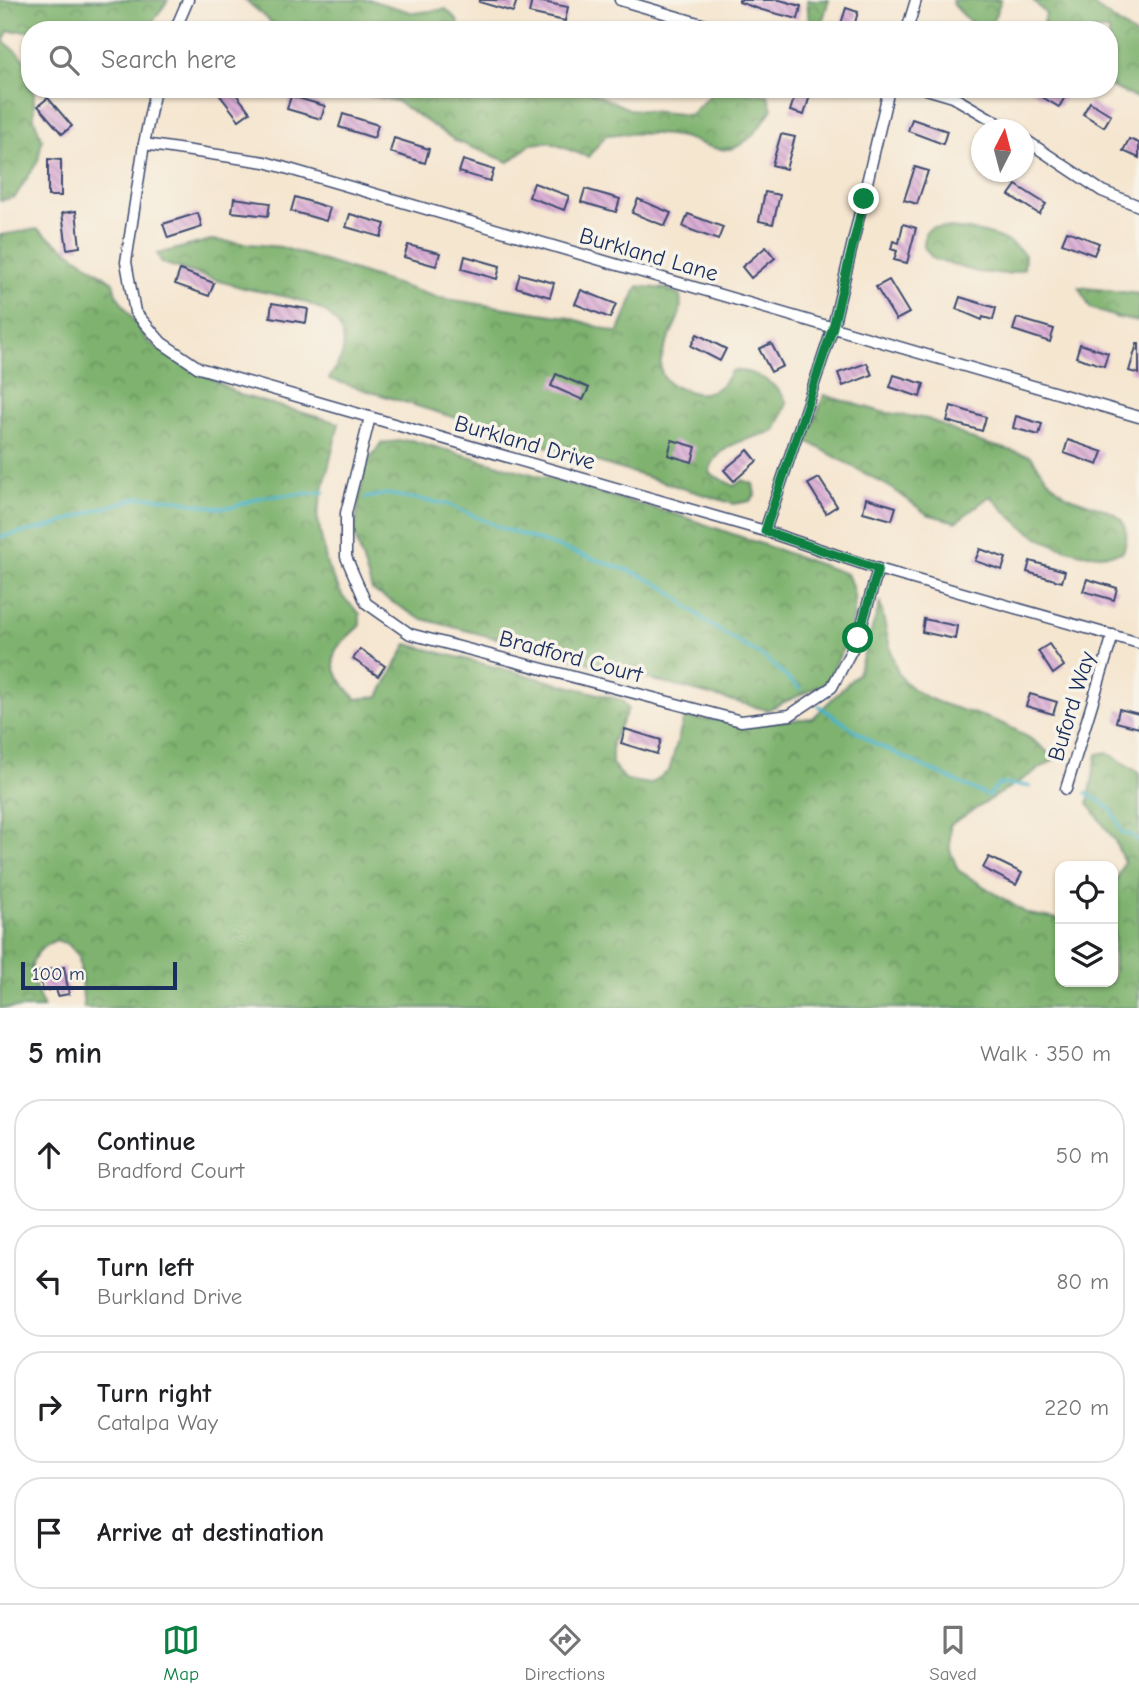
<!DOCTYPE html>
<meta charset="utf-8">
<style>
body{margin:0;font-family:"Comic Neue",sans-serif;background:#f6f6f6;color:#202124}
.controls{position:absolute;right:21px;bottom:21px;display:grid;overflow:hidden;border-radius:14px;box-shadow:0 2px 5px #0004}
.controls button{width:63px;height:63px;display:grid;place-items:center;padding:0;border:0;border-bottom:2px solid #e0e0e0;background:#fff;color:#202124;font:35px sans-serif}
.compass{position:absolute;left:971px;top:119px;width:63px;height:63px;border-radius:50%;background:#fff;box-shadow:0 2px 5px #0004;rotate:6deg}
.scale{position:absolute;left:21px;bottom:18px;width:156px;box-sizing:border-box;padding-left:7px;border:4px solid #1b2f5e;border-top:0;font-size:19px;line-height:24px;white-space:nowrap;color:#1b2f5e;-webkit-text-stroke:5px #f7f3e8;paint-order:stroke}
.stop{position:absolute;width:21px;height:21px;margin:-16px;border:5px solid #0b8043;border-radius:50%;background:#fff}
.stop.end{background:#0b8043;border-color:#fff;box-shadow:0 2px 7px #0008}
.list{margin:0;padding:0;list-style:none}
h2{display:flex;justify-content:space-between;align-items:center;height:91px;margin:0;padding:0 28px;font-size:30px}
h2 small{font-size:23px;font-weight:400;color:#757577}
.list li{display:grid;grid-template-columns:46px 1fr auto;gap:21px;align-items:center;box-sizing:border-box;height:112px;margin:0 14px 14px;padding:0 14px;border:2px solid #e0e0e0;border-radius:28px}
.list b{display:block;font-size:26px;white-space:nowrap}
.list p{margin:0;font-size:23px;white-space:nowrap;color:#757577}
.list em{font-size:23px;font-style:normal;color:#757577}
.icon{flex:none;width:38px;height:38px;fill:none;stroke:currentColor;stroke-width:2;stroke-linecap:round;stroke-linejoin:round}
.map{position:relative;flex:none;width:1139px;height:1008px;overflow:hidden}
.search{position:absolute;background:#fff;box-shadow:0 2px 5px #0004;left:21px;right:21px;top:21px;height:77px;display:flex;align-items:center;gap:18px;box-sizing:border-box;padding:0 24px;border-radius:28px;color:#757577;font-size:26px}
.sheet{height:595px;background:#fff}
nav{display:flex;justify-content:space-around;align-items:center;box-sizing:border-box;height:98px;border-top:2px solid #e0e0e0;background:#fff;font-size:19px;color:#757577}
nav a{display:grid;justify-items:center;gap:4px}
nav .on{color:#0b8043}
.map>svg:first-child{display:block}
</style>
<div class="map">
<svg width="1139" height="1008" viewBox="0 0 1139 1008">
<defs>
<pattern id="forest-crowns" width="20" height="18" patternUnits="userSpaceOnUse" patternTransform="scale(1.75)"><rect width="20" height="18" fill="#7eb26e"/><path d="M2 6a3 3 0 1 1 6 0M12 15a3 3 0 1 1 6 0" fill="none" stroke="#66915e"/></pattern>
<pattern id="building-back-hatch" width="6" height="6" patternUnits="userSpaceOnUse" patternTransform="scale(1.75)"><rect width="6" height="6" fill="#dcafd6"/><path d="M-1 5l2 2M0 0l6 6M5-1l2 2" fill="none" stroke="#b28fb1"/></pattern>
</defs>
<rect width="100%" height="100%" fill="#f7f3e8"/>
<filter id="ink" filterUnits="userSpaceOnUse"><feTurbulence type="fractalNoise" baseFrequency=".0143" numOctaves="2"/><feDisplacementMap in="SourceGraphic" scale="14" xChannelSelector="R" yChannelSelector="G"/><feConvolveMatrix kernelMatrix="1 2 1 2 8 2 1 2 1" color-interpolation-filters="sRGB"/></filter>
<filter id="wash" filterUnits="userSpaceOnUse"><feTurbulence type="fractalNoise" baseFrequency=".00686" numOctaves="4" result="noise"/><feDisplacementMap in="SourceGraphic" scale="28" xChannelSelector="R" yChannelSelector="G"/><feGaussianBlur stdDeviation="1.57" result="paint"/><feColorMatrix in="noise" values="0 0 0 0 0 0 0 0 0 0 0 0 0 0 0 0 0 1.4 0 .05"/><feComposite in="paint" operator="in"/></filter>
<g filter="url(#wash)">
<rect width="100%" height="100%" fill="#f5e6d0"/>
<!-- forest -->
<g fill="url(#forest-crowns)" stroke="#4c7066" stroke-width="2">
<path d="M0,0H168L147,30L8,31L3,41C24,56 30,62 30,89H34V119L42,139L38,161L15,197L0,201Z"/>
<polygon points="245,0 370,0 414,13 446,9 457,20 460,30 273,30 269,20"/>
<polygon points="807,0 829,0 820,29 809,23"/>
<polygon points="952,0 1001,0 990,29 975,27 953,4"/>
<polygon points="1033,0 1086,0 1139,38 1139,99 1109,86 1109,30 1040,30 1046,14"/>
<path d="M336,89H584L629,109L690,115L710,95L724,89L768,95L772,109C760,127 744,153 719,149C704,147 691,138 677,136C654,133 628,133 606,135L588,157L549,142L531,144L509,162L456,141L396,101Z"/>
<path d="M932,227C965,229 1002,230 1025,255L1024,269L1008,274L977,272L933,259L924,247L925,233Z"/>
<path d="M37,229L113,282L116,294L148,342L240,395L339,423L317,515L327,566L343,597L360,614V625C353,633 340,642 336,650C327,669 346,689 357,699L379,696L407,644L622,700L628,709L612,742V764L626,780L650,784L669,771L684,718L762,723L813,718L858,673L880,603C884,618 892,666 900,676C922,705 964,708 996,721C1019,730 1038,742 1055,759L950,825V850L958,870L1028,914L1060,919V982H1113L1115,884L1124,862L1115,841L1088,803L1097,754L1107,752L1139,773V1008H84L79,956L68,944L56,940C20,956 31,979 44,1008H0V235Z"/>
<path d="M211,240L281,247L439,298L567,317L618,333L638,286L667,289L680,295C681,301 681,306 680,312C673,338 639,376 682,389C691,392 698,395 708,392C721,389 726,381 731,371C753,369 778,383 787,403L775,431C749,439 716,443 709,473L734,486L743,480L753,484L755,495L750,501L734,504L329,379C333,371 342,360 343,351C350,301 277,296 244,288C217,281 189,271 162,263L157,254Z"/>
<polygon points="1079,287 1139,294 1139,321 1118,318 1090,308"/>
<path d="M824,395L882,412L928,419L976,441L1031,456C1041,471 1052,487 1068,496C1095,510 1139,507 1123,552C1091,561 1049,547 1023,527C1011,518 1001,506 990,496L956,522L927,514L893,489L807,441Z"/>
<path d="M411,440L681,516L847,574C867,613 843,645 827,683L767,710L419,618L372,590L354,533L365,467L381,443Z"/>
</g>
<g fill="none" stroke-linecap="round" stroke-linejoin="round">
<!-- stream -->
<g stroke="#4ab4c8" stroke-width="3.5">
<polyline points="366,498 386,494 447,504 504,529 636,573 664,587 712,626 765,658 800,689"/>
<polyline points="0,537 53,526 96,510 141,497 172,499 218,508 233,507 262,497 324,492"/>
<polyline points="819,706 875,744 988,796 999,784 1029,786"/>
<path d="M1086,793C1109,806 1114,808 1122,833L1132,835L1139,841"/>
</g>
</g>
<g id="blocks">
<!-- building -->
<g fill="url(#building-back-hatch)">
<polygon points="480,0 517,0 513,12 479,2"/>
<polygon points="532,0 568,7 565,21 529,13"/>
<polygon points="739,0 780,0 801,6 798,19 762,10 739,2"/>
<polygon points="846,8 858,12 853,30 839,30"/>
<polygon points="215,89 232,89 250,112 239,120"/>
<polygon points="797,89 812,89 804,115 790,111"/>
<polygon points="1029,89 1057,89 1066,95 1059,107"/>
<polygon points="291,96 325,106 321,119 287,109"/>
<polygon points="48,98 72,126 62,134 38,106"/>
<polygon points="1090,102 1111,115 1104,127 1083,114"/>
<polygon points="343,114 378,125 374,138 339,127"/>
<polygon points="912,119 947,131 943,144 908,131"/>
<polygon points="781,134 795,137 786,169 772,165"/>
<polygon points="394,138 429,149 425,163 390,152"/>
<polygon points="1129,139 1139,143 1139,158 1123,151"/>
<polygon points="48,159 61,160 61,196 48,196"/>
<polygon points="463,160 494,170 490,181 459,172"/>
<polygon points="915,167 928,171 917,204 904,200"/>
<polygon points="534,183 569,196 564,210 529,197"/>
<polygon points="1016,185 1046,204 1039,214 1009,195"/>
<polygon points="585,189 620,199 616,212 581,202"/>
<polygon points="765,192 780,195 773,224 759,221"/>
<polygon points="295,197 330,208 326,221 291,211"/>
<polygon points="234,198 270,203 268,216 232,212"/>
<polygon points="638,199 671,213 665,226 632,213"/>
<polygon points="76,211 80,247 67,249 62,213"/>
<polygon points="198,213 202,227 168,238 163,224"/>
<polygon points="350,214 385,224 381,237 346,227"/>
<polygon points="688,214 723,227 718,240 683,227"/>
<polygon points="903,224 916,228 907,263 894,260 897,251 891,249 893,241 899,243"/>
<polygon points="1067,231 1099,243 1094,255 1062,243"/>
<polygon points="408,245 440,253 436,266 404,257"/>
<polygon points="766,247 775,258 751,278 742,267"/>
<polygon points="465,256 500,266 497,279 462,269"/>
<polygon points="180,270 214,283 209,296 175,284"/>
<polygon points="520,274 554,283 550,297 516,287"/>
<polygon points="889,280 909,313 896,320 876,287"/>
<polygon points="581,290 616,304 610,318 575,304"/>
<polygon points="960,297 996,308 993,320 983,317 982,320 956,309"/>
<polygon points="272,303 308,309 306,323 270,317"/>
<polygon points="1017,318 1054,329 1050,342 1013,330"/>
<polygon points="697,334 726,349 720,361 691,346"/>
<polygon points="771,343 783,366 771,372 759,349"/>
<polygon points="1080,344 1108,353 1104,366 1076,357"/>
<polygon points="1137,344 1139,344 1139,374 1129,371"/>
<polygon points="867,363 872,375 843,386 838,373"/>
<polygon points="556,374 589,388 583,400 551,386"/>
<polygon points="894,375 924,384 920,397 890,387"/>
<polygon points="951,406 986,417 982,431 947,421"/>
<polygon points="1016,416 1042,424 1039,435 1013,428"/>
<polygon points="672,440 696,447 692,462 668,455"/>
<polygon points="1068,440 1103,452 1098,465 1064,453"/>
<polygon points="748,450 757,461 734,481 724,470"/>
<polygon points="819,478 837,506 826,513 808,484"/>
<polygon points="866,498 896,507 892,520 863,512"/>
<polygon points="980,549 1006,558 1002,570 975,561"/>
<polygon points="1030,561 1065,571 1062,582 1027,572"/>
<polygon points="1087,579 1117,588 1114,600 1083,591"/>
<polygon points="924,619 957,626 955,639 922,632"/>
<polygon points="1049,644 1064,666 1053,674 1038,651"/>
<polygon points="360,649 385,666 378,676 353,659"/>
<polygon points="1030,694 1057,702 1053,714 1026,706"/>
<polygon points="1119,709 1139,714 1139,728 1116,722"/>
<polygon points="625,729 661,740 657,754 621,743"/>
<polygon points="989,857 1022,873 1016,885 983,868"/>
<polygon points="64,967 69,994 58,996 56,989 43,991 39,972"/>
</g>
</g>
</g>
<g filter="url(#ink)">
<use href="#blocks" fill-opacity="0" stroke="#3c4a6f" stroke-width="2"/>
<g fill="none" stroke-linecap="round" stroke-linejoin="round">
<!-- minor casing -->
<g stroke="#3c4a6f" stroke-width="13">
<g id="minor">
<polyline points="620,0 722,30"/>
<polyline points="175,30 188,0"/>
<polyline points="907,30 916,0"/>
<polyline points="155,89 144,144 126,262 135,312 162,343 199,368 765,531 878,569 1139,643"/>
<polyline points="926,89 953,97 1010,130"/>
<polyline points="1024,139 1102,191 1139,206"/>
<polyline points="144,144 265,162 1139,417"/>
<polyline points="370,417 346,513 346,557 366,603 410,634 741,721 790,715 832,687 858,638 878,569"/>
<polyline points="765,531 833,327 889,89"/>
<polyline points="1066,789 1113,635"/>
</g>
</g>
<!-- minor -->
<use href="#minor" stroke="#fff" stroke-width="10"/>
</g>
</g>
<g fill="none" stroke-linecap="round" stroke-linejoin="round" filter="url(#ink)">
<!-- route -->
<polyline stroke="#0b8043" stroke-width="9" points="858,638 878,569 765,531 833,327 864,199"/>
</g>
<g text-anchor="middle" stroke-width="7" stroke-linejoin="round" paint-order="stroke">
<!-- street labels -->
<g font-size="23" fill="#1b2f5e" stroke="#f7f3e8">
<text transform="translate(649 254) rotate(16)" y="8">Burkland Lane</text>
<text transform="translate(525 442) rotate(16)" y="8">Burkland Drive</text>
<text transform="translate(571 656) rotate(15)" y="8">Bradford Court</text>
<text transform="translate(1071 706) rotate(-73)" y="8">Buford Way</text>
</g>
</g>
</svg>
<div class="controls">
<button><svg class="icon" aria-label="locate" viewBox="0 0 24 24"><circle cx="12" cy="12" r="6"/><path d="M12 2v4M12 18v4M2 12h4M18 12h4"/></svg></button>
<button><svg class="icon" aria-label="layers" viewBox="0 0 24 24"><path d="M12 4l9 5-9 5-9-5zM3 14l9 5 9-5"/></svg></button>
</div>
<svg class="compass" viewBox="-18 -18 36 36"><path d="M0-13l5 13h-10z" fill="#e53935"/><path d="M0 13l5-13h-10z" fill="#757577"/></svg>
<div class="scale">100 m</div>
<div class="stop" style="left:858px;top:638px"></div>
<div class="stop end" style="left:864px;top:199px"></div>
<div class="search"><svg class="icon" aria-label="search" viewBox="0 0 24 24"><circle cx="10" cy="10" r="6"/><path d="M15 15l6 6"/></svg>Search here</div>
</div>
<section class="sheet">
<h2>5 min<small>Walk · 350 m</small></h2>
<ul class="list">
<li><svg class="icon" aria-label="ahead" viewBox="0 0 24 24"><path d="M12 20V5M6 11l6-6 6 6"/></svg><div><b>Continue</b><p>Bradford Court</p></div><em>50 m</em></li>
<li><svg class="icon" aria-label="left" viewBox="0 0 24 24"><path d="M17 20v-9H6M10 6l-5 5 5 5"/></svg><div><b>Turn left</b><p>Burkland Drive</p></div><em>80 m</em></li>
<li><svg class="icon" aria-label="right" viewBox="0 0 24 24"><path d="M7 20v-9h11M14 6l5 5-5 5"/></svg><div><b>Turn right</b><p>Catalpa Way</p></div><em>220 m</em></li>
<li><svg class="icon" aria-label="arrive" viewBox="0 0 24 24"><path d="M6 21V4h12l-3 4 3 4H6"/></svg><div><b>Arrive at destination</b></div></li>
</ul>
</section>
<nav>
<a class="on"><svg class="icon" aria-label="map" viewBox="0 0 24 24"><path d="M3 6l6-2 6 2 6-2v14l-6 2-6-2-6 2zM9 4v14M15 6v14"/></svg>Map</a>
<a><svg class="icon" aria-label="directions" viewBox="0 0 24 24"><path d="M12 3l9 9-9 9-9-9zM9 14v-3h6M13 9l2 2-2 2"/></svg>Directions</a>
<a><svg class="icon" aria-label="saved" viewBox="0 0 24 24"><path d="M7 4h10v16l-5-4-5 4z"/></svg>Saved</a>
</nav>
